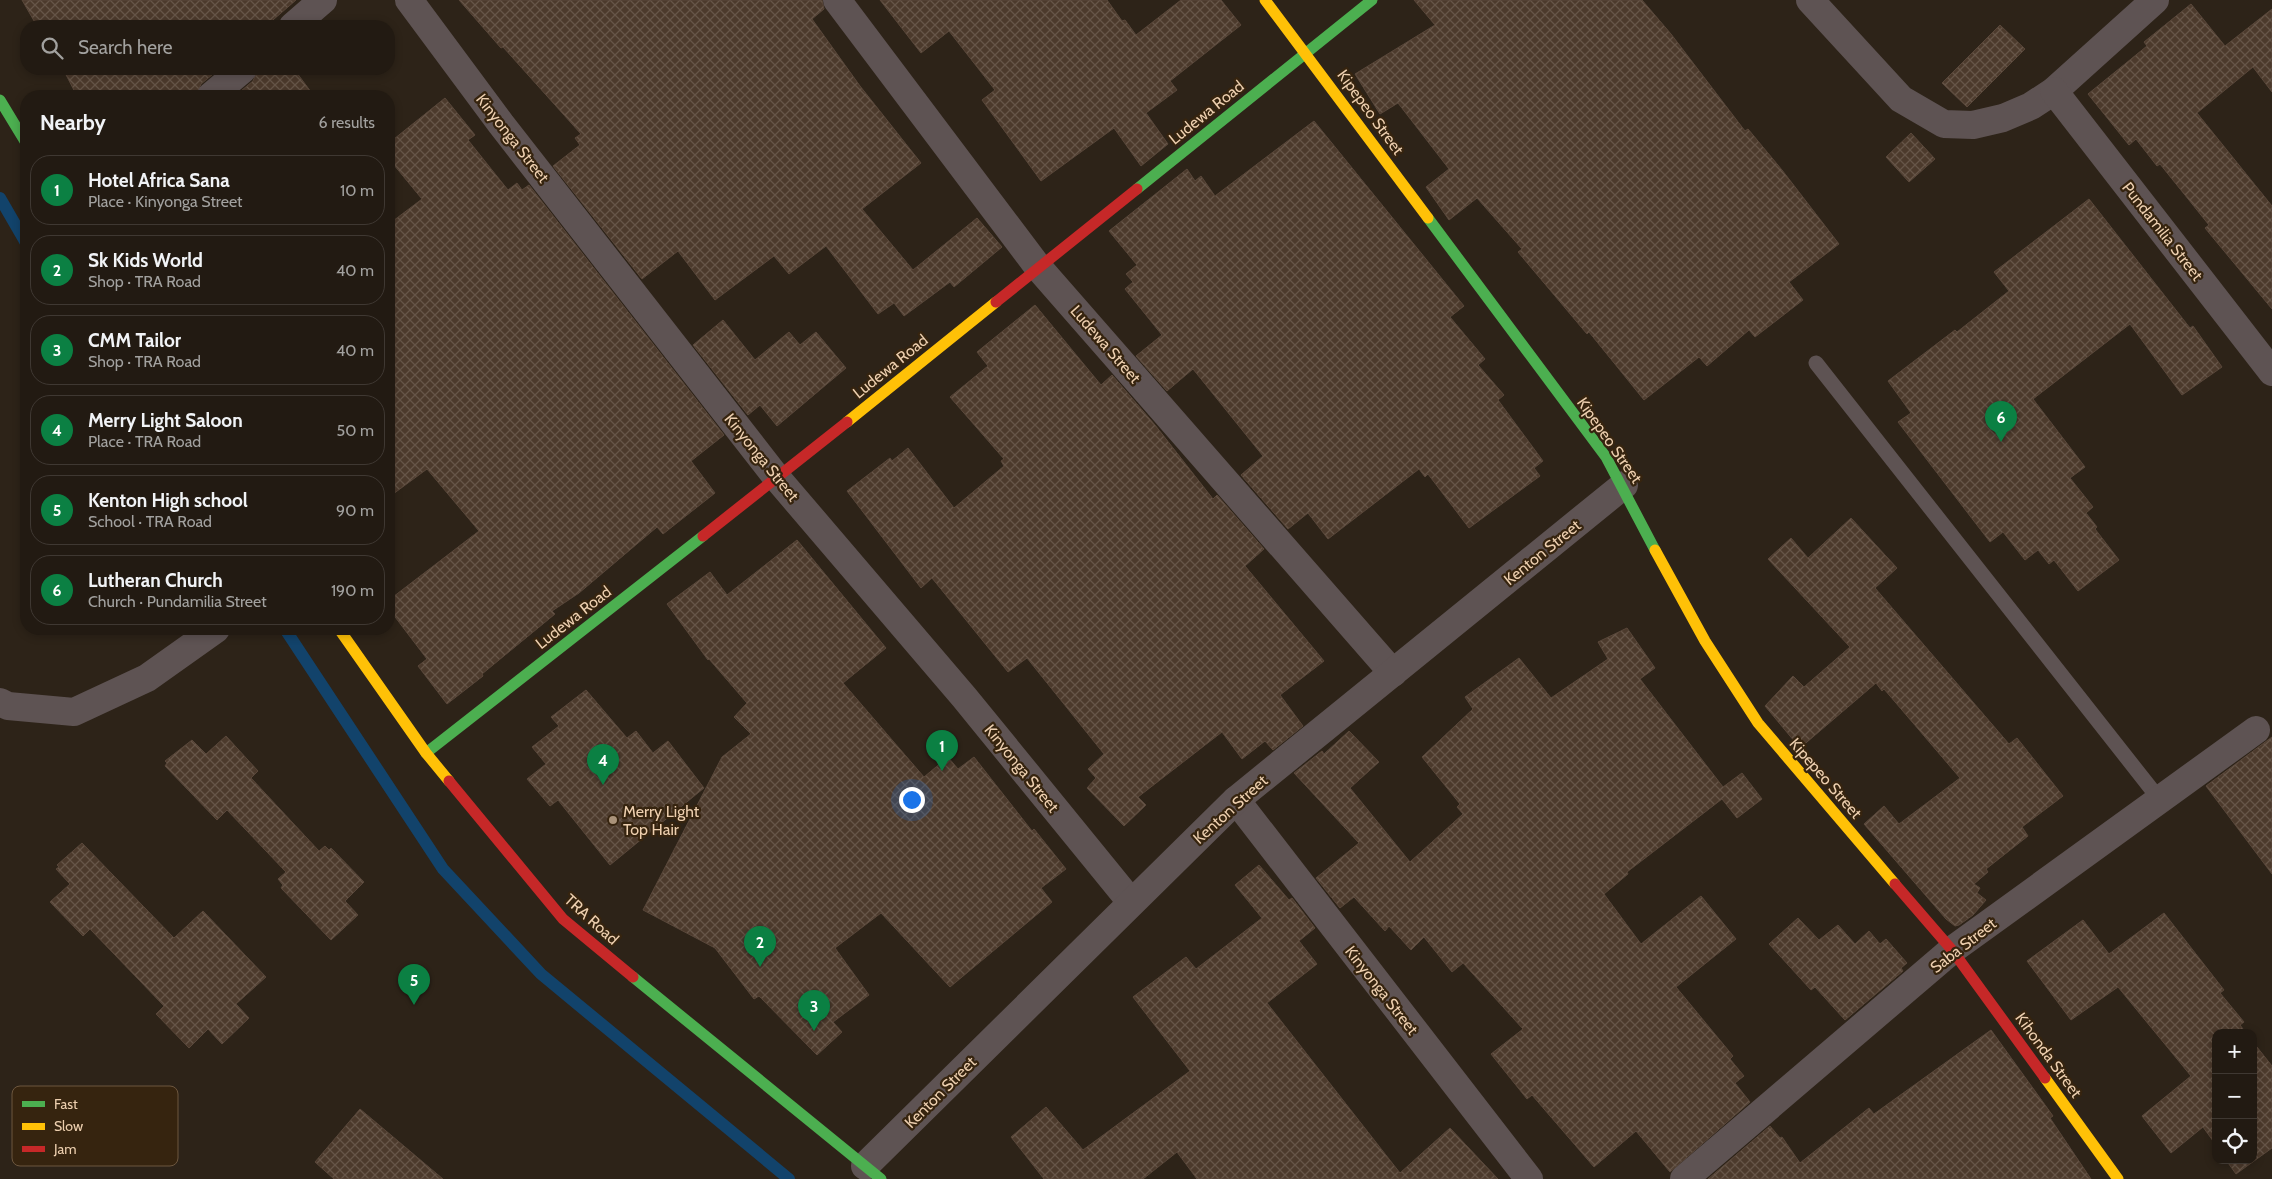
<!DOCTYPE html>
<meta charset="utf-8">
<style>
body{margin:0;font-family:Cabin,sans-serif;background:#2a231b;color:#f1f3f6}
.controls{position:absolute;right:15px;bottom:15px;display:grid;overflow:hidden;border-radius:10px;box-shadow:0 2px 8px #0003}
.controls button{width:45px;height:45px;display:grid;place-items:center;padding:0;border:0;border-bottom:1px solid #3f3832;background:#221a12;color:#f1f3f6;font:25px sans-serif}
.you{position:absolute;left:911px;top:799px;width:18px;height:18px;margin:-12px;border:4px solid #fff;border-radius:50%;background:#1a73e8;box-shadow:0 0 0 8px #1a73e833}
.badge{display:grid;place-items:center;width:32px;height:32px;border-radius:50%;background:#0b8043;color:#fff;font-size:16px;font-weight:700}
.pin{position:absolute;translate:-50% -41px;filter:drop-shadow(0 1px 2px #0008)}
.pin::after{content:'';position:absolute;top:26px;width:18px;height:15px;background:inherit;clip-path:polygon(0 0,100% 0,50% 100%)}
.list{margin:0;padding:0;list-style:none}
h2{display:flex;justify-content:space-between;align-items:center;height:65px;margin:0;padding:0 20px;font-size:21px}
h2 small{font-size:16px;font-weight:400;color:#a2a19f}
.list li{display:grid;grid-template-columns:32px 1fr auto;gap:15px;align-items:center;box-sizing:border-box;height:70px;margin:0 10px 10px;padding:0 10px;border:1px solid #3f3832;border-radius:20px}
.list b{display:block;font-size:19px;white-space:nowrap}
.list p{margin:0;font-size:16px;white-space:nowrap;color:#a2a19f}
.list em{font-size:16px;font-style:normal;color:#a2a19f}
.icon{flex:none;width:28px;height:28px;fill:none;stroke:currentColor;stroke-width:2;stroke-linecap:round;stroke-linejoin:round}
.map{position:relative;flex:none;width:2272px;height:1179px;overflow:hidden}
.search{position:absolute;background:#221a12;box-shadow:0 2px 8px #0003;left:20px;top:20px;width:375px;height:55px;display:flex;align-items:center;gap:12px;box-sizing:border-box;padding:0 18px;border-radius:20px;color:#a2a19f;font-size:19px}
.panel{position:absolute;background:#221a12;box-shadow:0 2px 8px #0003;left:20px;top:90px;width:375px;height:545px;border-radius:20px}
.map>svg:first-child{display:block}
</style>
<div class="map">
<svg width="2272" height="1179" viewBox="0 0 2272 1179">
<defs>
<pattern id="building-cross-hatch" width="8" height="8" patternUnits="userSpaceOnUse" patternTransform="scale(1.25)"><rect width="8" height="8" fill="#4c3a2c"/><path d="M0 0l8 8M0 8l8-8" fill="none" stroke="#665548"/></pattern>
</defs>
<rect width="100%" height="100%" fill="#2d2318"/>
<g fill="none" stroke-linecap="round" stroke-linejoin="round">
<!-- stream -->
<g stroke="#12436b" stroke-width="12">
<polyline points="0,198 26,243"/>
<polyline points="285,629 443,869 541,974 789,1179"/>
</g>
</g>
<!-- building -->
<g fill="url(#building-cross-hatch)" stroke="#59473a">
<polygon points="22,0 296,0 266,26 37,26"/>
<polygon points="459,0 822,0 824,9 812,19 860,86 921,163 862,209 913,270 977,218 1002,247 954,287 950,282 904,316 894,303 878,314 826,246 789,274 774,256 715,300 678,251 642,279 553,166 580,145 575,138 581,134 503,47 501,48"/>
<polygon points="880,0 1107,0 1122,21 1125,20 1136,35 1181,0 1221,0 1241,25 1170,81 1177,90 1146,113 1168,144 1141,166 1114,128 1041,181 982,100 995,90 949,31 921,53"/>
<polygon points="1414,0 1642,0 1671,34 1745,131 1748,129 1782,170 1839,244 1789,282 1803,300 1755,337 1749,330 1707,366 1699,357 1644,400 1589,332 1587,334 1518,252 1522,249 1477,198 1449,220 1426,187 1449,169 1398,103 1380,114 1355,74 1435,25"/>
<polygon points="2191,4 2225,46 2272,9 2272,92 2253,67 2197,113 2272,206 2272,309 2205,228 2209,225 2160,164 2157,166 2136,139 2129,145 2088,94 2147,46 2144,42"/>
<polygon points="2000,25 2025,49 1967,107 1942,83"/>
<polygon points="63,69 219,69 201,84 196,96 77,96"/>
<polygon points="258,69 294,69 314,96 235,96 253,81"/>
<polygon points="445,98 475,135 468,140 508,190 517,183 522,190 529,185 724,435 691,461 715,493 663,534 657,527 579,593 552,611 555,614 482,674 483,676 447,704 418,666 427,659 389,609 389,600 479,531 427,469 389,497 389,224 422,199 389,159 389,143"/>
<polygon points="1314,121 1464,306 1450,317 1485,359 1478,365 1504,395 1498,400 1543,461 1534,468 1540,476 1469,528 1428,474 1425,477 1419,469 1328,539 1308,513 1288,529 1241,475 1263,456 1193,369 1167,391 1136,356 1162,335 1125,289 1133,282 1126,274 1137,265 1109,231 1187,169 1195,181 1201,176 1215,196"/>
<polygon points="1911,133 1935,159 1909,182 1886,157"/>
<polygon points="2089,199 2190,328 2193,326 2222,367 2182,395 2130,324 2033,399 2085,467 2070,478 2093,507 2086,513 2097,527 2095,529 2119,560 2078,591 2054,560 2049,564 2038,550 2025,560 2003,532 1990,542 1898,422 1911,413 1888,381 1955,330 1957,332 2009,291 1994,272"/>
<polygon points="1035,305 1101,385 1112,375 1155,425 1213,499 1217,495 1264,549 1245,566 1324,661 1280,695 1303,726 1273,750 1265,741 1242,759 1222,732 1138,797 1146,805 1124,826 1087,788 1096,778 1088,769 1104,754 1027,658 1008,672 932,578 921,588 847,491 890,458 892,461 908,448 954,508 1004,466 1001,461 1004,459 950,397 988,366 977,352"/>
<polygon points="723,320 755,360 789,332 800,345 816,332 846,368 777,426 760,405 748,415 693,345"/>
<polygon points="1851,518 1897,568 1875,588 2009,744 2017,738 2063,796 2022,827 2028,836 1986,869 1988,872 1974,884 1980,888 1977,893 1986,900 1973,915 1959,925 1955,926 1946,919 1864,824 1884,806 1899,824 1960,778 1884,689 1882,691 1876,683 1800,748 1765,706 1793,676 1804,687 1850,647 1768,559 1791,538 1808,558"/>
<polygon points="797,540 886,648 843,683 924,777 948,757 958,769 974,757 1032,831 1034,829 1066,869 1041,888 1052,902 950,987 881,913 835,948 869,995 833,1022 842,1032 817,1055 759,996 754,999 715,948 643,910 722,757 751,734 734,717 747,703 709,659 708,660 667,604 710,572 727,595"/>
<polygon points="1627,628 1655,668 1640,679 1723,787 1742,773 1762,799 1737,818 1722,799 1627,872 1628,874 1604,894 1641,944 1701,896 1736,939 1676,987 1733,1056 1730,1059 1744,1076 1735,1083 1750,1102 1670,1172 1636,1131 1594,1167 1532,1095 1527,1099 1491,1054 1523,1029 1463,963 1452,972 1424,937 1411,950 1389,926 1385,931 1354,897 1340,908 1316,878 1359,843 1294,773 1322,751 1324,754 1349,731 1379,762 1350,788 1410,862 1463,814 1457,807 1460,804 1422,757 1473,709 1465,697 1519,658 1551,698 1608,659 1598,642"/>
<polygon points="586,690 627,738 636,731 653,753 668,741 704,788 610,865 558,800 550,806 527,779 546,764 532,747 559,726 551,717"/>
<polygon points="226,736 258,771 251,778 319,851 325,846 329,850 331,848 364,882 345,901 358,915 331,940 281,888 283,885 278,879 286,872 227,810 217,820 165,766 167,763 165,761 192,740 206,754"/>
<polygon points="2272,737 2272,874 2206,786"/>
<polygon points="82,843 174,938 203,911 266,977 236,1004 249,1018 222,1044 208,1029 189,1048 156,1014 164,1006 90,929 83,936 50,902 70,884 56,869 59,867 57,865"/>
<polygon points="1259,865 1289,900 1292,898 1315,928 1299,941 1317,964 1267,1003 1400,1173 1450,1128 1498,1179 1197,1179 1177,1152 1143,1179 1044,1179 1011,1137 1046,1107 1083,1150 1190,1071 1133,997 1186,957 1196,969 1262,918 1235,885"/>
<polygon points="2164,913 2224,990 2220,993 2244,1022 2240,1025 2246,1033 2216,1033 2216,1145 2203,1127 2171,1153 2142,1116 2191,1076 2118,987 2071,1020 2027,961 2083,920 2109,954"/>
<polygon points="1798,918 1819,940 1838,925 1855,944 1869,931 1880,944 1886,939 1907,963 1901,968 1903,971 1845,1020 1815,987 1811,990 1769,944"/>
<polygon points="1991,1030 2053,1116 2050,1118 2091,1179 1708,1179 1770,1126 1780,1138 1782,1137 1800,1163 1869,1108 1874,1114"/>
<polygon points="2253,1042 2272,1066 2272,1148 2236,1174 2226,1160 2253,1160"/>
<polygon points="360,1109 443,1179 334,1179 315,1162"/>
</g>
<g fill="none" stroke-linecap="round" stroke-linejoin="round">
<!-- lane -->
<polyline stroke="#5e5353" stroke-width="15" points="1816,363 2160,800"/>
<!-- street -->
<g stroke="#5e5353" stroke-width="28">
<polyline points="409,0 501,124 777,478 964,697 1131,902"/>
<polyline points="837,0 1038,267 1393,673"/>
<polyline points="1810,0 1901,99 1944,124 1973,125 2003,118 2031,106 2054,91 2155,0"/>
<polyline points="293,26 323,0"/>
<polyline points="2054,91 2272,372"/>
<polyline points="211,96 243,69"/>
<polyline points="0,702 8,706 74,712 147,678 216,629"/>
<polyline points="1236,800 1529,1179"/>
<polyline points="865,1166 1236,800 1624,485"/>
<polyline points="1684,1179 1952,950 2256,730"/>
</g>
<!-- fast -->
<g stroke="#4caf50" stroke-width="11">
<polyline points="0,100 26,143"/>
<polyline points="1137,189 1372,0"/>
<polyline points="1428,218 1606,457 1655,550"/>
<polyline points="426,753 703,536"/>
<polyline points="633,977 881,1179"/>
</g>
<!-- slow -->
<g stroke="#ffc107" stroke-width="11">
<polyline points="1265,0 1428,218"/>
<polyline points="847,422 996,302"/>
<polyline points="1655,550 1705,641 1758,723 1895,884"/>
<polyline points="339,629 426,753 449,781"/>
<polyline points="2045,1078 2118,1179"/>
</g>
<!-- jam -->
<g stroke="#c62828" stroke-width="11">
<polyline points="996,302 1137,189"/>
<polyline points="703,536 847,422"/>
<polyline points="449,781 563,919 633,977"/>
<polyline points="1895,884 1952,950 2045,1078"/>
</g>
</g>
<!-- markers -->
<circle fill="#aa937a" stroke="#36240f" stroke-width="2" cx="613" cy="820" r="5"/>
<g text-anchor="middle" stroke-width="4.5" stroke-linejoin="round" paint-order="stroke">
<!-- street labels -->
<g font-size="16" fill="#edcfaf" stroke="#36240f">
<text transform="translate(1206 112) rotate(-39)" y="6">Ludewa Road</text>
<text transform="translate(1371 112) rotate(54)" y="6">Kipepeo Street</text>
<text transform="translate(513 138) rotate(52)" y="6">Kinyonga Street</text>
<text transform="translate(2163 231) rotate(52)" y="6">Pundamilia Street</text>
<text transform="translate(1106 344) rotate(49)" y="6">Ludewa Street</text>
<text transform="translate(890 366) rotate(-39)" y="6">Ludewa Road</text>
<text transform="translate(1610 440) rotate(55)" y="6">Kipepeo Street</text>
<text transform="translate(762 457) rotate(51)" y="6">Kinyonga Street</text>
<text transform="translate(1542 552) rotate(-39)" y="6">Kenton Street</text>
<text transform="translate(573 617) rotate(-38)" y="6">Ludewa Road</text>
<text transform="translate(1022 768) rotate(51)" y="6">Kinyonga Street</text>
<text transform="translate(1826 778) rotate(49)" y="6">Kipepeo Street</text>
<text transform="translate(1230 809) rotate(-42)" y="6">Kenton Street</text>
<text transform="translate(592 919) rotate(42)" y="6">TRA Road</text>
<text transform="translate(1963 945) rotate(-38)" y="6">Saba Street</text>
<text transform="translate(1382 990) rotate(52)" y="6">Kinyonga Street</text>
<text transform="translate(2049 1055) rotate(54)" y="6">Kihonda Street</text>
<text transform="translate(940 1092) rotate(-45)" y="6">Kenton Street</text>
</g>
<!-- poi labels -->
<g font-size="16" fill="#edcfaf" stroke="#36240f" text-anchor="start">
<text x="623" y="817">Merry Light<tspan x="623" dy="18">Top Hair</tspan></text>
</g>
</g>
<!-- legend -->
<rect x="12" y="1086" width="166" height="80" rx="8" fill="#36240f" stroke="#6d573f" stroke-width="1"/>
<rect x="22" y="1101" width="23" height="6" fill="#4caf50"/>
<rect x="22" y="1123" width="23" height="7" fill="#ffc107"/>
<rect x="22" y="1146" width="23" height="6" fill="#c62828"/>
<g font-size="14" fill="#edcfaf">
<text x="54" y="1109">Fast</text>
<text x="54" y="1131">Slow</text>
<text x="54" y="1154">Jam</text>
</g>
</svg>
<div class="controls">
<button>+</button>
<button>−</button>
<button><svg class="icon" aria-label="locate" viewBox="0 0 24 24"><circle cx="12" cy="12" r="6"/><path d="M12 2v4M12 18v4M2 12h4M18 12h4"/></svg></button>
</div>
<div class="you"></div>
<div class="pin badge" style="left:942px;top:771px">1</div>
<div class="pin badge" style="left:760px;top:967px">2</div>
<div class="pin badge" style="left:814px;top:1031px">3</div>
<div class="pin badge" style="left:603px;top:785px">4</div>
<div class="pin badge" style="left:414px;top:1005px">5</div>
<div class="pin badge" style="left:2001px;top:442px">6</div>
<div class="search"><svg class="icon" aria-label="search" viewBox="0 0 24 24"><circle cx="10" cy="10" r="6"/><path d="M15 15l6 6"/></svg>Search here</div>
<section class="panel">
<h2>Nearby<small>6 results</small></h2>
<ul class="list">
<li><span class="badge">1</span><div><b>Hotel Africa Sana</b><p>Place · Kinyonga Street</p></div><em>10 m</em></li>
<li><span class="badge">2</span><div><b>Sk Kids World</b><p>Shop · TRA Road</p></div><em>40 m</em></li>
<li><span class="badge">3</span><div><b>CMM Tailor</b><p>Shop · TRA Road</p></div><em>40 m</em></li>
<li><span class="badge">4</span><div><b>Merry Light Saloon</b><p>Place · TRA Road</p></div><em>50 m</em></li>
<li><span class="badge">5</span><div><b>Kenton High school</b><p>School · TRA Road</p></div><em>90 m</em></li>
<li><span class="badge">6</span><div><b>Lutheran Church</b><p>Church · Pundamilia Street</p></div><em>190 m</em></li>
</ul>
</section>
</div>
